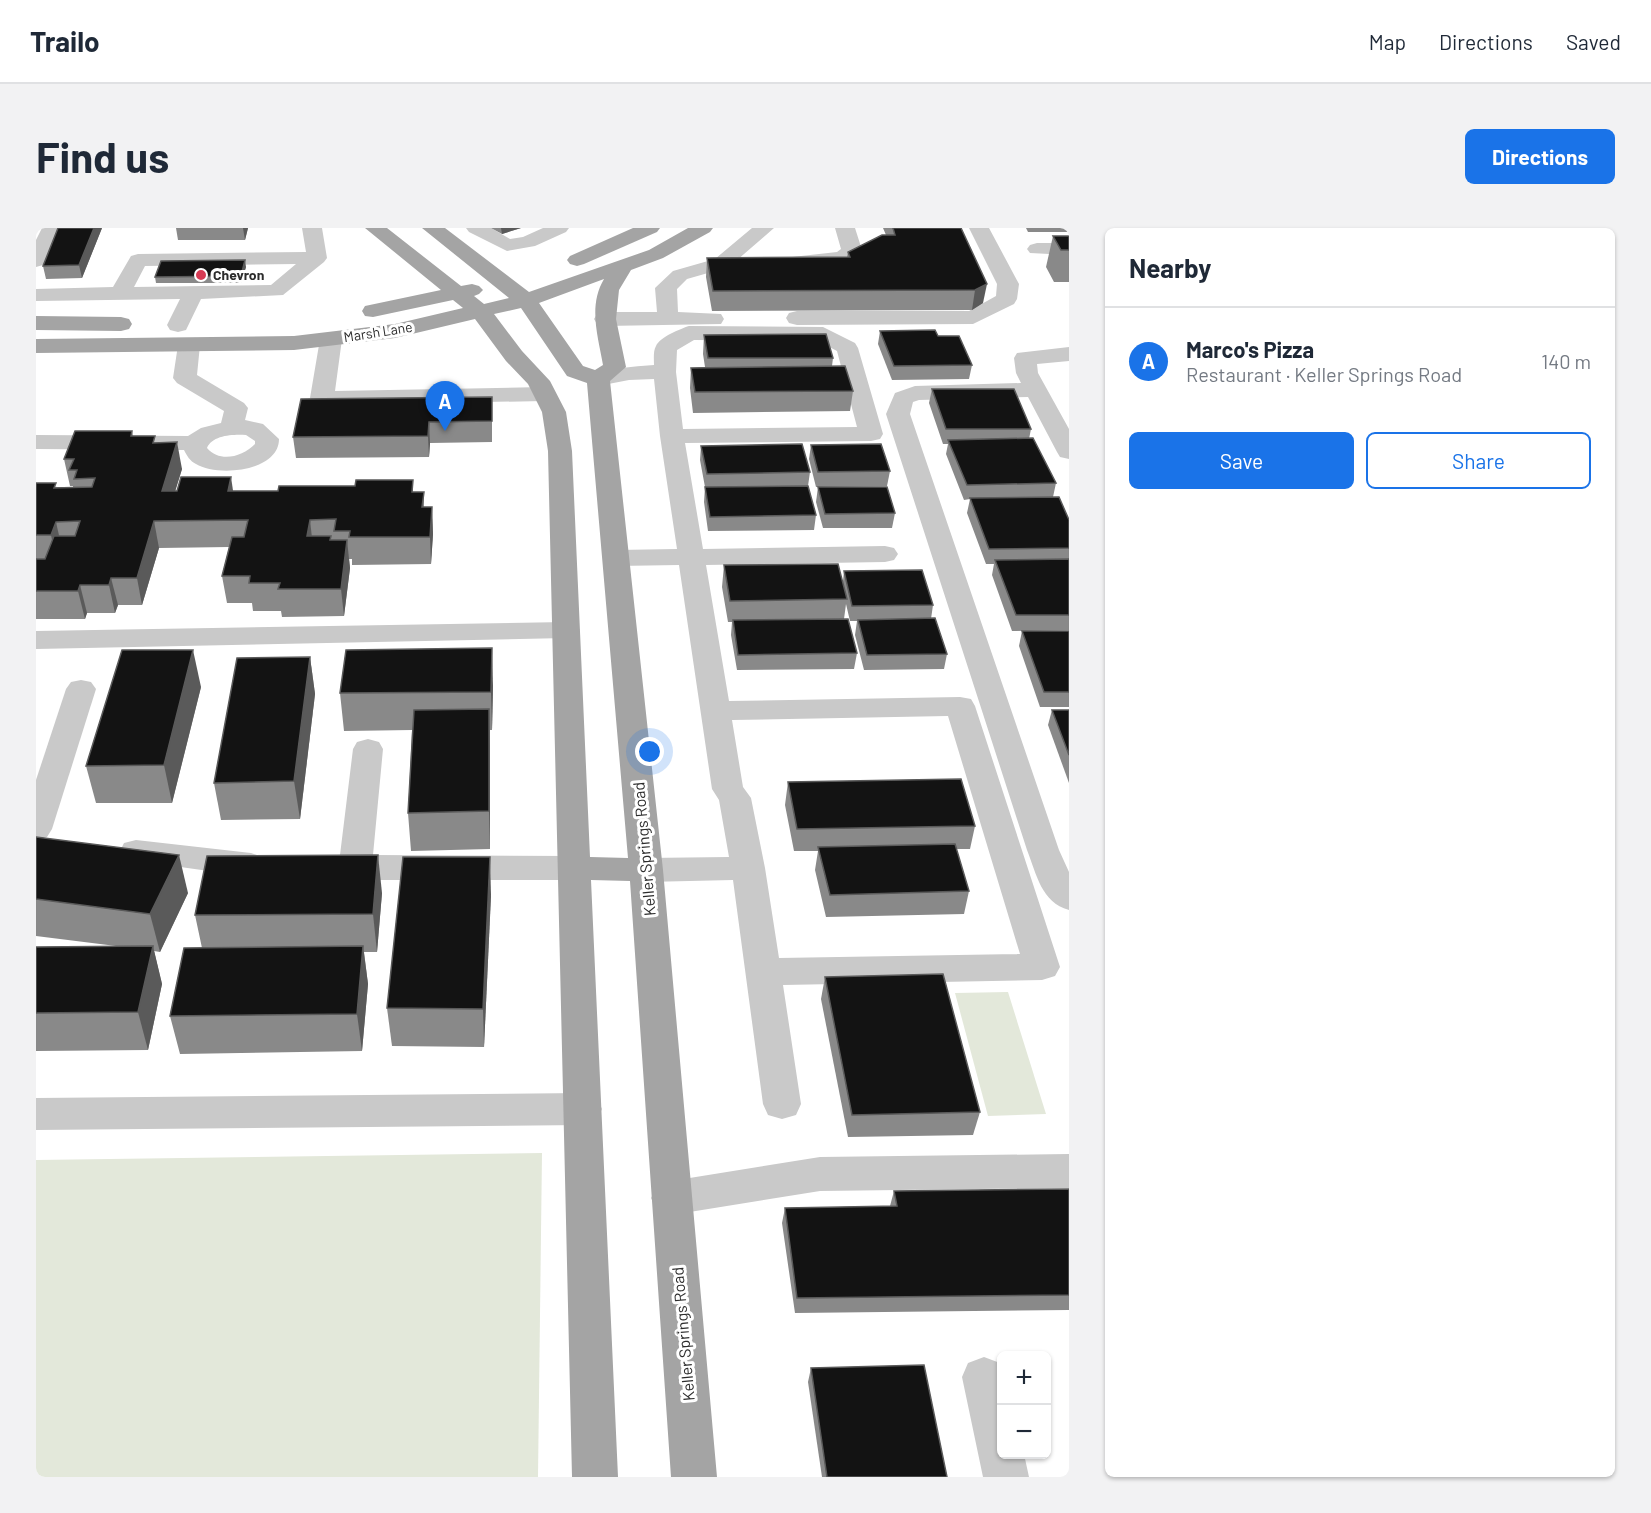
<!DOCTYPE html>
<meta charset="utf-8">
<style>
body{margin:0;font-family:Barlow,sans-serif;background:#f2f2f3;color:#1f2937}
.controls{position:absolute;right:18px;bottom:18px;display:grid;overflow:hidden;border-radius:9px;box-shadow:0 2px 4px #0004}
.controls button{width:54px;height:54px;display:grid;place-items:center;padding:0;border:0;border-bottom:2px solid #e0e1e3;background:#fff;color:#1f2937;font:30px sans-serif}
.you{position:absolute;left:614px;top:524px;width:21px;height:21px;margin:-15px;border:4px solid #fff;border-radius:50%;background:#1a73e8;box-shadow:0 0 0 9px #1a73e833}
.badge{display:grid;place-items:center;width:39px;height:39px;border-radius:50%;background:#1a73e8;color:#fff;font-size:20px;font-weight:700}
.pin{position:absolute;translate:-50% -50px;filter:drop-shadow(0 2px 3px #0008)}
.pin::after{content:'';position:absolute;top:32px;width:21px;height:18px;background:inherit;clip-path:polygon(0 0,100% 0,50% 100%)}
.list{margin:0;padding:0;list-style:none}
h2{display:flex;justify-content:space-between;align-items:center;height:78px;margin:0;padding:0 24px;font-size:26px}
h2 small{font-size:20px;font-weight:400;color:#747a83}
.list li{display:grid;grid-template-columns:39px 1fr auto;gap:18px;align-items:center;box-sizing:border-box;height:108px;padding:0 24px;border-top:2px solid #e0e1e3}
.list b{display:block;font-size:22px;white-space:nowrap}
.list p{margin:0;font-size:20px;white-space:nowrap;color:#747a83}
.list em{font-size:20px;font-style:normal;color:#747a83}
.actions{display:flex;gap:12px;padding:18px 24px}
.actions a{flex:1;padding:14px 0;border:2px solid #1a73e8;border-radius:9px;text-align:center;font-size:21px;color:#1a73e8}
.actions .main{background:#1a73e8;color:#fff}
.map{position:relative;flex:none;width:1033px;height:1249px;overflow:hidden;border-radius:9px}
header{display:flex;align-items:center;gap:36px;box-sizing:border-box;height:84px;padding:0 30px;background:#fff;border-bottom:2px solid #e0e1e3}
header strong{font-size:28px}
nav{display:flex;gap:33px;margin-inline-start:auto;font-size:21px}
.intro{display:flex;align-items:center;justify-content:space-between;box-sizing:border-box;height:144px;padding:0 36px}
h1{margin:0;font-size:42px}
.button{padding:15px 27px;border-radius:9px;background:#1a73e8;color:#fff;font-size:21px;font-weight:700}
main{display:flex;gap:36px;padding:0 36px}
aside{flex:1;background:#fff;border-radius:9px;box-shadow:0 2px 4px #0004}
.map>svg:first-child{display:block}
</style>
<header>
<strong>Trailo</strong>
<nav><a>Map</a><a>Directions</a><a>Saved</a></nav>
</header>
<div class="intro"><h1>Find us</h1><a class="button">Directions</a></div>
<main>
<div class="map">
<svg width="1033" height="1249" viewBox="0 0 1033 1249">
<rect width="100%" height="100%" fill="#fff"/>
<!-- green -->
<g fill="#e3e8da">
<polygon points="972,764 1010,886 952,888 919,765"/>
<polygon points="506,925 502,1249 0,1249 0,932"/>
</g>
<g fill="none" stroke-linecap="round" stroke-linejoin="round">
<!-- minor -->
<g fill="#c9c9c9" fill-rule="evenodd">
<polygon points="6,0 26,0 10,33 7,37 0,39 0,12"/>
<path d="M266,0H286L291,30L288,34L247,67L165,71L150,102L142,104L134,102L131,97L144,71L0,73V61L77,59L95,28L102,26L270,24ZM260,36L235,57L98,59L109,38Z"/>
<polygon points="430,0 455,0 474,11 487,9 507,0 533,0 530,4 499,18 471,23 433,4"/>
<polygon points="716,0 738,0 693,39 651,51 641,61 642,84 685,86 688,91 685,96 569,98 561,96 558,91 561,86 569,84 621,84 619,60 637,43 679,31"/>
<polygon points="799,0 819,0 826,22 814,34 763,39 756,37 753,33 756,29 801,24 805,21"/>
<polygon points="933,0 953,0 983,56 981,71 978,76 937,96 761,97 753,95 750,90 753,85 761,83 933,83 960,68 961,56"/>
<polygon points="1001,15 1033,15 1033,27 994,25 991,21 994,17"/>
<path d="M653,98L787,99L819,115L822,120L847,206L844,211L835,213L649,215L667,321L849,318L858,320L862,326L858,332L849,334L670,337L693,473L924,469L935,471L939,478L1024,739L1019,748L1006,752L747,757L765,876L760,887L746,891L732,887L727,876L697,652L610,654L598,650L593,642L598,634L610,630L693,629L683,572L676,561L643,337L581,338L572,336L568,330L572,324L581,322L641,321L624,208L618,151L593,152L562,158L554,156L550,151L554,146C575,141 596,138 618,137C618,132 617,123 620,118C624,109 644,101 653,98ZM658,112L782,113L801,123L821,199L647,201L640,144L641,122ZM912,488L984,726L743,730L729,640L715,570L707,559L696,492Z"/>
<polygon points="295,104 303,106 306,111 299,163 508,159 516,161 520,166 516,171 508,173 286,177 278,175 274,170 284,111 287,106"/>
<path d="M153,110L161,112L164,117L161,147L208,175L212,180L209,192L227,196L243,211C243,244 181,249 160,236C154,233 151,228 148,222L0,221V207L152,208L165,200L185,195L188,183L141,155L137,150L142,117L145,112ZM210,207L219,213V216C206,229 184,235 171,220C176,207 198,206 210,207Z"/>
<path d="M1033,119V133L1001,136L1002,145L1033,201V231L1024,229L1021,224L992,169L883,172L877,174L874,186L1023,622L1033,644V682C1005,674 1001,647 991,622L850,186L859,165L879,158L985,155L980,145L978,130L981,125Z"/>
<polygon points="530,394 540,396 544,402 540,408 530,410 0,421 0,403"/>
<polygon points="45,452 55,454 60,461 16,601 11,609 0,612 0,552 30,461 35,454"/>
<polygon points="332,511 343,514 347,521 337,627 538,628 550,632 555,640 550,648 538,652 319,652 288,647 283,639 288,631 304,627 317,521 321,514"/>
<polygon points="100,612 215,625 227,629 232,637 227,645 215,649 88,631 84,623 88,615"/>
<polygon points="547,865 561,870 566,881 561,892 547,897 0,902 0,870"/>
<polygon points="1033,926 1033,960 784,963 635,987 621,982 615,970 621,958 635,953 784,929"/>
<polygon points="948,1129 964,1135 966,1139 966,1226 988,1226 993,1249 947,1249 926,1149 932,1135"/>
</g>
<!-- major -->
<g fill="#a4a4a4" fill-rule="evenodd">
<path d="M329,0H351L425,58L436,56L443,58L447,62L443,66L438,68L448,76L473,70L386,0H409L493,64L613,22L652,0H677L674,4L627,30L595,42L583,62L580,91L590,139L574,153L627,642L681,1249H635L594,653L555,652L582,1249H536L512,223L506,184L492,156L470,133L439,91L359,110L258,122L0,125V111L258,108L359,96L427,80L417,72L337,89L329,88L326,83L329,78L405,62ZM568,51C552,78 562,108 567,137L559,142L547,138L503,75ZM485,80L531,148L551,155L592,630L554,629L536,223L530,184L514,153L486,123L458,86Z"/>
<polygon points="597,0 624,0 621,4 548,36 541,38 534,36 531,32 534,28"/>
<polygon points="0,88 85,89 93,91 96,96 93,101 85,103 0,102"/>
</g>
</g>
<!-- wall -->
<g fill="#898989">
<polygon points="66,0 46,50 10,51 7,38"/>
<polygon points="140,0 212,0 209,12 142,12"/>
<polygon points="455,0 485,0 466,6"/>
<polygon points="847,0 925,0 947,75 936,82 676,83 670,49 671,30 811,29 812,24 850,7"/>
<polygon points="990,0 1033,0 1033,4 992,4"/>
<polygon points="1017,8 1033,8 1033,54 1018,54 1010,39"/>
<polygon points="210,39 205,55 120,55 119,49"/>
<polygon points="844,103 902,108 936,137 933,151 856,152 842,116"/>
<polygon points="668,107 797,130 796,138 817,163 814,183 657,185 654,160 655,140 669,139 667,126"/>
<polygon points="896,161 995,201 993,211 1020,255 1017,269 1033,292 1033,402 976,403 956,347 958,336 950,336 931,285 934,271 928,272 910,226 912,216 907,216 893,175"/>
<polygon points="265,171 456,189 456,214 394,215 393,229 260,230 257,209"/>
<polygon points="96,203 97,208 120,215 146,241 139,263 242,263 319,258 377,252 377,264 388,264 388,279 396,279 397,306 395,336 316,337 316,331 313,331 314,340 308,388 246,389 245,383 217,383 216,375 191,375 186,348 193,319 123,320 106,377 82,377 79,385 51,385 49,391 0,391 0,255 21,259 37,259 37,258 34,258 28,231"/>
<polygon points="775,217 854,243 851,258 780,259 773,231"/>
<polygon points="665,218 774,244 772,258 780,287 778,302 672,303 668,274 669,259 664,232"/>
<polygon points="782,259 859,285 856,300 787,300 780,274"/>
<polygon points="688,337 807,353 808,343 897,377 895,391 911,426 908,441 828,442 819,407 821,393 814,393 810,376 808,391 821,425 818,441 701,442 695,407 696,394 692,394 686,359"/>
<polygon points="986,403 1033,403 1033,479 1004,479 983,418"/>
<polygon points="274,429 279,466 264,591 185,592 178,555"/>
<polygon points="457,458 456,502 454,502 454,621 375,623 372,585 376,502 308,503 304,465"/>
<polygon points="165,459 136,575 60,575 50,538"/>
<polygon points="1016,482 1033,482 1033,555 1012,497"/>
<polygon points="752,554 939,598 934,621 920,621 933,663 928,686 790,689 779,642 782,623 758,623 749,577"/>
<polygon points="0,609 152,665 124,724 118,723 126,756 112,822 0,823 0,719 80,718 0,708"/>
<polygon points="346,665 341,724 328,724 332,756 326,823 144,826 134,788 166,720 159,687"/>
<polygon points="455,667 448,819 356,818 351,780"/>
<polygon points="789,749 944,884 937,907 812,909 785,771"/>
<polygon points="1033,961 1033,1082 759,1085 746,995 749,980 854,978 858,963"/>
<polygon points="775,1140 911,1249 786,1249 772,1154"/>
</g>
<!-- shaded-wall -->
<g fill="#5a5a5a">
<polygon points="58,0 66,0 46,50 43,37"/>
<polygon points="207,0 212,0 209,12"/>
<polygon points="465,0 485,0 466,6"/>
<polygon points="209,32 210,39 205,55 205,48"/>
<polygon points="951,56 947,75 936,82 939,62"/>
<polygon points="393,194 394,215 393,229 392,208"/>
<polygon points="141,214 146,241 131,290 126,263"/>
<polygon points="195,249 199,276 192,263"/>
<polygon points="396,279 397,306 395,336 394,309"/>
<polygon points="274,292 277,319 271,308"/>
<polygon points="118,293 123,320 106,377 101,350"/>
<polygon points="20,294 26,321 21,335 15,307"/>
<polygon points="311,312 314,340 308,388 305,361"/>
<polygon points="75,350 82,377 79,385 73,357"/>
<polygon points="44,357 51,385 49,391 42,363"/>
<polygon points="456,420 457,458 456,502 455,464"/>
<polygon points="157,422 165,459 136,575 128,537"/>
<polygon points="274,429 279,466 264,591 258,553"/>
<polygon points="453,481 454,519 454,621 453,583"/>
<polygon points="143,627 152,665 124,724 114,686"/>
<polygon points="342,627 346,665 341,724 337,686"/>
<polygon points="454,629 455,667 448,819 447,781"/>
<polygon points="117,718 126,756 112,822 102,784"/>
<polygon points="327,718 332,756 326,823 321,786"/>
</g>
<!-- building -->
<g fill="#131313" stroke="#5a5a5a" stroke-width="1.5">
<polygon points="22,0 58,0 43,37 7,38"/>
<polygon points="857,0 925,0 951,56 939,62 677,63 671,30 814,29 812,24 846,7 859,7"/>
<polygon points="1017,8 1033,8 1033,22 1025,22"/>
<polygon points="209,32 205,48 119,49 125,33"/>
<polygon points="899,102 902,108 923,108 936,137 858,138 844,103"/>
<polygon points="790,106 797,130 672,130 668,107"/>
<polygon points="809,138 817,163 659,164 655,140"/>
<polygon points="896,161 978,161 995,201 910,201"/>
<polygon points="456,169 456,193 393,194 392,208 257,209 265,171"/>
<polygon points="39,203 96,203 95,208 119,208 117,215 141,214 126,263 141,263 145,249 195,249 192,263 242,263 243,258 319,258 320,252 377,252 376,264 388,264 386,279 396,279 394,309 313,309 314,303 298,303 300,291 274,292 271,308 295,308 294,312 311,312 305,361 242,361 244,355 213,355 214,348 186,348 196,309 208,309 212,292 118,293 101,350 75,350 73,357 44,357 42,363 0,363 0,331 9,331 18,308 39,308 44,293 20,294 15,307 0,307 0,255 20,255 18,260 56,259 59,250 38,251 41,242 33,242 38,231 28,231"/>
<polygon points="997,210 1020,255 931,257 912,212"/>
<polygon points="766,216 774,244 671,246 665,218"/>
<polygon points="845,216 854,243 782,244 775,217"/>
<polygon points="772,258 780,287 674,289 669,259"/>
<polygon points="782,259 851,259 859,285 789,286"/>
<polygon points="1023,269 1033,292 1033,320 953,321 934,270"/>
<polygon points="1033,331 1033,387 980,387 959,332"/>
<polygon points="802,336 811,371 694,373 688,337"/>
<polygon points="886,342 897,377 816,378 808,343"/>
<polygon points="899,390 911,426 831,427 822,392"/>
<polygon points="812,391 821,425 702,427 697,392"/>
<polygon points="986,403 1033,403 1033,464 1008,464"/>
<polygon points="456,420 455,464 304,465 310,422"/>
<polygon points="86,422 157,422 128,537 50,538"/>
<polygon points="274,429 258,553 178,555 201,430"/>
<polygon points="453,481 453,583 372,585 378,482"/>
<polygon points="1016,482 1033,482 1033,527"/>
<polygon points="925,551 939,598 761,601 752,554"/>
<polygon points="0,609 143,627 114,686 0,671"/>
<polygon points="919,616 933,663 794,667 782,619"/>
<polygon points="342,627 337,686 159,687 171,628"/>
<polygon points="367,629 454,629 447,781 351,780"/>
<polygon points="117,718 102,784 0,785 0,719"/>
<polygon points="327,718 321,786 134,788 148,720"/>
<polygon points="907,746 944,884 816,887 789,749"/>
<polygon points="1033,961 1033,1067 761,1070 749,980 861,978 858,963"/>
<polygon points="888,1137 911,1249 791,1249 775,1140"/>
</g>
<!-- markers -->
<circle fill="#d63a53" stroke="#fff" stroke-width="2" cx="165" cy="47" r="6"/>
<g text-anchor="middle" stroke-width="6" stroke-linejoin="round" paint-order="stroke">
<!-- far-poi labels -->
<g font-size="14" font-weight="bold" fill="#2c2c2c" stroke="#fff" text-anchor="start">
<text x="177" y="52">Chevron</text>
</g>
<!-- far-street labels -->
<g font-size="14" fill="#2c2c2c" stroke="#fff">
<text transform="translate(342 104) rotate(-9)" y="5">Marsh Lane</text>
</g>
<!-- street labels -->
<g font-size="16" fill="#2c2c2c" stroke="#fff">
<text transform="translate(608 621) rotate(-95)" y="6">Keller Springs Road</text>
<text transform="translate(647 1106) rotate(-95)" y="6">Keller Springs Road</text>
</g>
</g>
</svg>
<div class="controls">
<button>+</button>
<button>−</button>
</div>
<div class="you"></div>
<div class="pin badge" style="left:409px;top:203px">A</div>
</div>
<aside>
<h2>Nearby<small></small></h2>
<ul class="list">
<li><span class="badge">A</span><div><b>Marco's Pizza</b><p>Restaurant · Keller Springs Road</p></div><em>140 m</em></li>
</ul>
<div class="actions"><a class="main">Save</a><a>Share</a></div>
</aside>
</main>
